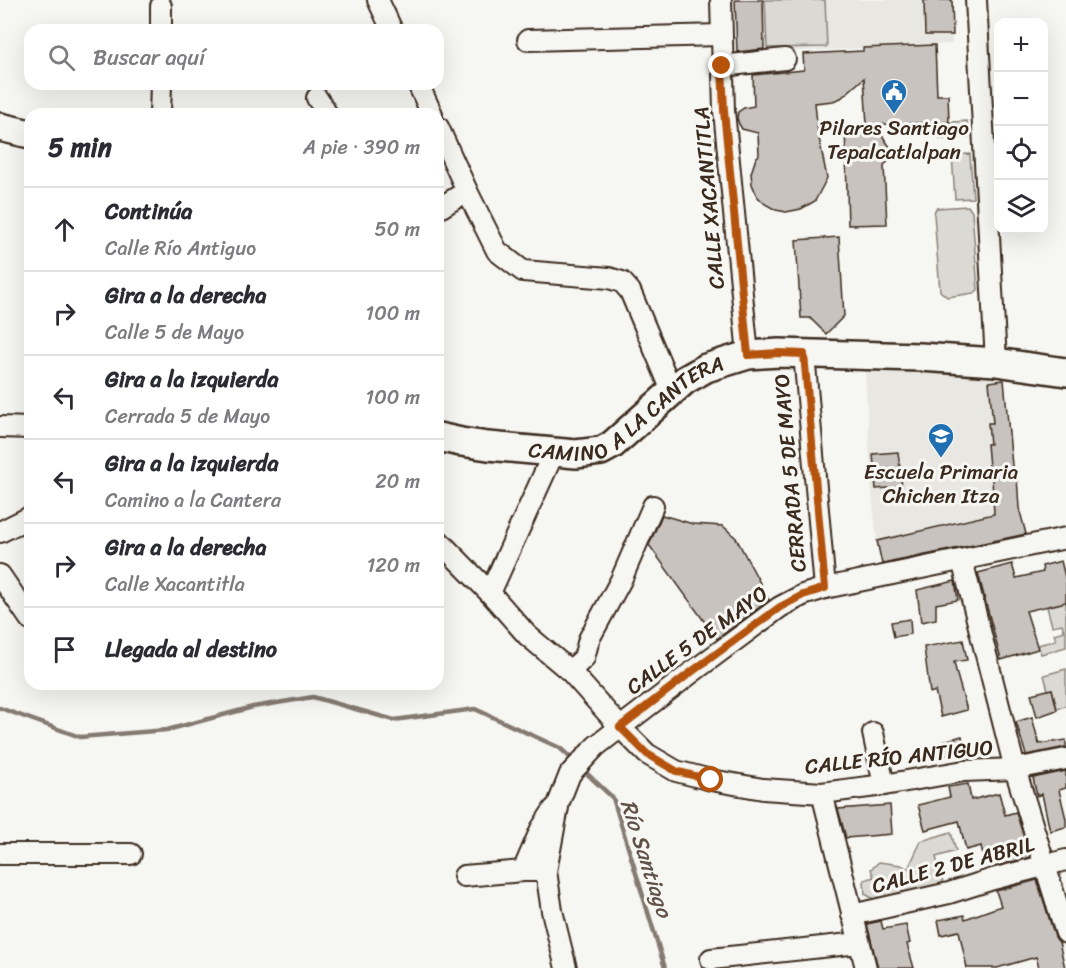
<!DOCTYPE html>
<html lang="es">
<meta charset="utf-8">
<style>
body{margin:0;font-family:Sriracha,sans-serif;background:#f7f7f7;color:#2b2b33}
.controls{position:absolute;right:18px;top:18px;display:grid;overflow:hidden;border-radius:12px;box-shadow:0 6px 24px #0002}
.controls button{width:54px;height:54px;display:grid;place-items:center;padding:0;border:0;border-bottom:2px solid #e1e1e2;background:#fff;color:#2b2b33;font:30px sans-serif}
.stop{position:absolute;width:18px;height:18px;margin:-14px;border:4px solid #b45309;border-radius:50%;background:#fff}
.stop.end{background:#b45309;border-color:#fff;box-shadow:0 2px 6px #0008}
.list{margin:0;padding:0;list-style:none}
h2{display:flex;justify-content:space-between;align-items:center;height:78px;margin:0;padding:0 24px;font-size:26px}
h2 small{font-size:20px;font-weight:400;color:#7c7c81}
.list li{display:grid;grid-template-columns:39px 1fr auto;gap:18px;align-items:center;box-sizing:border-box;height:84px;padding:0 24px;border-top:2px solid #e1e1e2}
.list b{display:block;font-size:22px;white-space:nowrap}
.list p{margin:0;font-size:20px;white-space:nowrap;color:#7c7c81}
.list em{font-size:20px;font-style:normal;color:#7c7c81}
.icon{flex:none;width:33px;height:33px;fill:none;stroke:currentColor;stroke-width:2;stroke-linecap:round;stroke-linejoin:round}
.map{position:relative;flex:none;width:1066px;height:968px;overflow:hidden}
.search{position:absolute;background:#fff;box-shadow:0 6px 24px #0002;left:24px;top:24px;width:420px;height:66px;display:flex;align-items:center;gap:15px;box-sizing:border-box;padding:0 21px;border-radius:18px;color:#7c7c81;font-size:22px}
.panel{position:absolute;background:#fff;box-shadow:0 6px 24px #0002;left:24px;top:108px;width:420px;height:582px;border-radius:18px}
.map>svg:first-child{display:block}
</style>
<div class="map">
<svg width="1066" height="968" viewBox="0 0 1066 968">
<rect width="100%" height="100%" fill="#f6f6f2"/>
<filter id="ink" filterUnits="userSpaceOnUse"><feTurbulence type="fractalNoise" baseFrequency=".0167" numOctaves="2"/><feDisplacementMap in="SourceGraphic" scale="12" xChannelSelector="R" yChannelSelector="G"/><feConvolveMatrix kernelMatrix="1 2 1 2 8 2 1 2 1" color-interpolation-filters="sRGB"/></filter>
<g filter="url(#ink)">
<!-- built -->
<g fill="#e8e7e2">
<polygon points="735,0 952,0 952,44 737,54"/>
<polygon points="865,371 1004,376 1013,476 1017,477 1019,508 1026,536 883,569 877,541 872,493"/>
</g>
<!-- green -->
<g fill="#dad9d3" stroke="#8a8278" stroke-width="1.5">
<polygon points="765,0 825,0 827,47 767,48"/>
<polygon points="967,121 968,137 940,139 938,123"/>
<polygon points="970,154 973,198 955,199 952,155"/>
<polygon points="968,206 972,212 978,290 974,293 947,297 940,291 934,214 935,210 937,208"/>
<polygon points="1066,602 1066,647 1041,654 1038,645 1056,640 1054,634 1064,631 1062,624 1052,626 1047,607"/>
<polygon points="1066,669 1066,706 1057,708 1052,689 1048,690 1044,675"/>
<polygon points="951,832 956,851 936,857 944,886 877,901 865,894 864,880 874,877 871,869 879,862 901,865 908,869 921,841"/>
</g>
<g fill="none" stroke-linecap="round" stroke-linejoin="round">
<!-- stream -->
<g stroke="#857a71" stroke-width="4.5">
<polyline points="0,708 80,737 167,730 253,707 313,697 394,720 475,709 560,748 574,761"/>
<polyline points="582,769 613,798 665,968"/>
</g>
</g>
<!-- building -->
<g fill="#c8c3be" stroke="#3b2a1e" stroke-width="1.5">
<polygon points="735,0 763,0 764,49 737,52"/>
<polygon points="924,0 952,0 953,35 925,35"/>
<polygon points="935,45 937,95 948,95 949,122 867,125 864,78 841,98 833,101 815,103 818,133 827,178 815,201 801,209 786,212 776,210 765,204 757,196 752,184 751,173 756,158 759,155 758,133 742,129 739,124 737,118 738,112 744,108 754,106 753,75 804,70 803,54 863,51 863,48"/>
<polygon points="875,125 892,150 891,159 884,165 887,224 848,225 845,126"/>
<polygon points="839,237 844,316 826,334 810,318 801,318 796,240"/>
<polygon points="1004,380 1013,476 1017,477 1019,508 1026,534 882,564 877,541 994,514 992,478 990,478 987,444 990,444 988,423 993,423 989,382"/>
<polygon points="898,452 902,487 876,489 873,454"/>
<polygon points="662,515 693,524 723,526 736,538 769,600 717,639 649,545"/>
<polygon points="1061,561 1066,581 1066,602 1026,611 1038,649 1001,660 978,573 1012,564 1016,578 1043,572 1042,566"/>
<polygon points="955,581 958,600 936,604 936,619 921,622 917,590"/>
<polygon points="910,619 911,634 894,637 891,622"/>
<polygon points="963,640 967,660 954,662 957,675 967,710 941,717 935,691 930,693 924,647"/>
<polygon points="1052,689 1057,710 1037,717 1031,694"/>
<polygon points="1032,717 1039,744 1066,740 1066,747 1026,755 1016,722"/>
<polygon points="962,736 965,751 946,755 944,741"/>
<polygon points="1066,771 1066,788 1059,790 1066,819 1066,827 1050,831 1042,794 1037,796 1033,778"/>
<polygon points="968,784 971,800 999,793 1005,815 1016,812 1030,857 997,866 993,853 983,856 981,846 966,850 959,821 925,830 918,805 950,797 948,787"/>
<polygon points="890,805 892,834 846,838 838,809"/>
<polygon points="1037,880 1055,937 1059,942 1065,968 1039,968 1036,957 997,968 967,968 959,931 941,935 938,920 964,915 965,919 1001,906 996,891"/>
<polygon points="881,921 883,929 906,925 910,943 907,944 914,968 878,968 867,924"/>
</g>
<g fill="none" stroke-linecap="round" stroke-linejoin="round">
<!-- street casing -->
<g stroke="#3b2a1e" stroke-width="24">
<g id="street">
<polyline points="378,0 392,30"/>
<polyline points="721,0 724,111 748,355"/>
<polyline points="976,0 996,362"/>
<polyline points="161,30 161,6"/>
<polyline points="528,40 721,35"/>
<polyline points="722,66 785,59"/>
<polyline points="418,84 432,114"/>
<polyline points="317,98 327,114"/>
<polyline points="160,114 161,84"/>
<polyline points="438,127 467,191 497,251 523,271 609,278 622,282 630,291 672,391"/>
<polyline points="438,209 467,191"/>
<polyline points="804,354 825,588"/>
<polyline points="0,427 30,428"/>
<polyline points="0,532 30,517"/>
<polyline points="438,540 490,593 527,635 570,671 620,727 647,754 676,771 711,780 763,789 822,793 884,785 964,771 1015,769 1066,759"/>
<polyline points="962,560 1015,769 1066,933"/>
<polyline points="0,575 30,619"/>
<polyline points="490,593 554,452"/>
<polyline points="570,671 584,658 589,639 621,580 653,506"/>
<polyline points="873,733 884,785"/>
<polyline points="822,793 866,968"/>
<polyline points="0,854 131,854"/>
<polyline points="523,871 541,829 554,809"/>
<polyline points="464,876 523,871 546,871"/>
<polyline points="852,915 949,893 993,879 1066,860"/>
<polyline points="711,959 859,943"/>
<polyline points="566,968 552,911 546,871 559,802 570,774 596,746 691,673 780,607 803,595 825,588 1066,538"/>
</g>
</g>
<!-- secondary casing -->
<g stroke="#3b2a1e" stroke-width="32">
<g id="secondary">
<polyline points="0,127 30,134"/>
<path id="s1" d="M438,437L461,442L488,446L576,454L601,451L612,445L685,380L706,368L748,355L779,353L920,357L996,362L1066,372"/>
</g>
</g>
<!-- street -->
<use href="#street" stroke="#f6f6f2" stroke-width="20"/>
<!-- secondary -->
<use href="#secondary" stroke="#f6f6f2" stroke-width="27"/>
</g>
</g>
<g fill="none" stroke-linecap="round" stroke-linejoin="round" filter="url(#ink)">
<!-- route -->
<polyline stroke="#b45309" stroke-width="8" points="711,780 676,771 647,754 620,727 690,673 780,607 803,595 825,588 804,354 779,353 748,355 724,111 722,66"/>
</g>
<!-- icons -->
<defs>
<g id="civic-pin" transform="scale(1.35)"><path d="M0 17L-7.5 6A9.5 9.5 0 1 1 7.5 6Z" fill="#1f6fb2" stroke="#f6f6f2"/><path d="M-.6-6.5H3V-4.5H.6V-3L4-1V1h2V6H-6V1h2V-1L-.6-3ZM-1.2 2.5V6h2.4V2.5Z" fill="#fff"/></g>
<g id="school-pin" transform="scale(1.35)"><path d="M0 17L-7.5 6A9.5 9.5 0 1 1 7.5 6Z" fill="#1f6fb2" stroke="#f6f6f2"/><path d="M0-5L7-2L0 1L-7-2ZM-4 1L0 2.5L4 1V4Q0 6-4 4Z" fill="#fff"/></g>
</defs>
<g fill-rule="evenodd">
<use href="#civic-pin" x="894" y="92"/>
<use href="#school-pin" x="941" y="436"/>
</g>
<g text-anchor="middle" stroke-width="6" stroke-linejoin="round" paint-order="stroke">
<!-- poi labels -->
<g font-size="21" fill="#3b2a1e" stroke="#f6f6f2">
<text x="894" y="135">Pilares Santiago<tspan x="894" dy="24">Tepalcatlalpan</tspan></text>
<text x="941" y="479">Escuela Primaria<tspan x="941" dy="24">Chichen Itza</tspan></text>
</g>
<!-- street labels -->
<g font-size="21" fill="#3b2a1e" stroke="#f6f6f2">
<text transform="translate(709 198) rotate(-95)" y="7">CALLE XACANTITLA</text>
<text dy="7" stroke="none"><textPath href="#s1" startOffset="204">CAMINO A LA CANTERA</textPath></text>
<text transform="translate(790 473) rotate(-95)" y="7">CERRADA 5 DE MAYO</text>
<text transform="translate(697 640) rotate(-36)" y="7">CALLE 5 DE MAYO</text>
<text transform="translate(899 757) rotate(-6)" y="7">CALLE RÍO ANTIGUO</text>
<text transform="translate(953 865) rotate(-15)" y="7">CALLE 2 DE ABRIL</text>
</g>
<!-- water labels -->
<g font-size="22" font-style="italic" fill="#605248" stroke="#f6f6f2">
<text transform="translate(647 858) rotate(72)" y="8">Río Santiago</text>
</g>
</g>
</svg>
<div class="controls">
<button>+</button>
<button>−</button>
<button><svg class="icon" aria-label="locate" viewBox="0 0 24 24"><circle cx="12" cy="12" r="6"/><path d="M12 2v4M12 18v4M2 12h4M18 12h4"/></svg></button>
<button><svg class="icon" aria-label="layers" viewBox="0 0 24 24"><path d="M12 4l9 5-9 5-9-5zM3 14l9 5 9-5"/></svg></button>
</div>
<div class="stop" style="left:711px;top:780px"></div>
<div class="stop end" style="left:722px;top:66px"></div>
<div class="search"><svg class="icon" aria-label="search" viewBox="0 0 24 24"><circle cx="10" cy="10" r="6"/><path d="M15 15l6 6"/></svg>Buscar aquí</div>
<section class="panel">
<h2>5 min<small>A pie · 390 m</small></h2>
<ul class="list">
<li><svg class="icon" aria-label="ahead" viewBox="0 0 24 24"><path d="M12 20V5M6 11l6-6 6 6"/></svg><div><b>Continúa</b><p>Calle Río Antiguo</p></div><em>50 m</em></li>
<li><svg class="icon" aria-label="right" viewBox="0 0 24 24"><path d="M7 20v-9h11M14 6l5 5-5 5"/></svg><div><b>Gira a la derecha</b><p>Calle 5 de Mayo</p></div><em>100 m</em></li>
<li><svg class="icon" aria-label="left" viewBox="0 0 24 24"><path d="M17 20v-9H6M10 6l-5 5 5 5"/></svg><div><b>Gira a la izquierda</b><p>Cerrada 5 de Mayo</p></div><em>100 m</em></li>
<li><svg class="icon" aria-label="left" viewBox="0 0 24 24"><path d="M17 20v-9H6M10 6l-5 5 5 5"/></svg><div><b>Gira a la izquierda</b><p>Camino a la Cantera</p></div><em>20 m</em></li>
<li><svg class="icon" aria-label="right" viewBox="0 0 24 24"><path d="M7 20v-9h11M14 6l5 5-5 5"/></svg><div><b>Gira a la derecha</b><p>Calle Xacantitla</p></div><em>120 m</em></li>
<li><svg class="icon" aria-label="arrive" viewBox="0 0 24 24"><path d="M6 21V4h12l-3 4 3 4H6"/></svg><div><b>Llegada al destino</b></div></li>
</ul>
</section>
</div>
